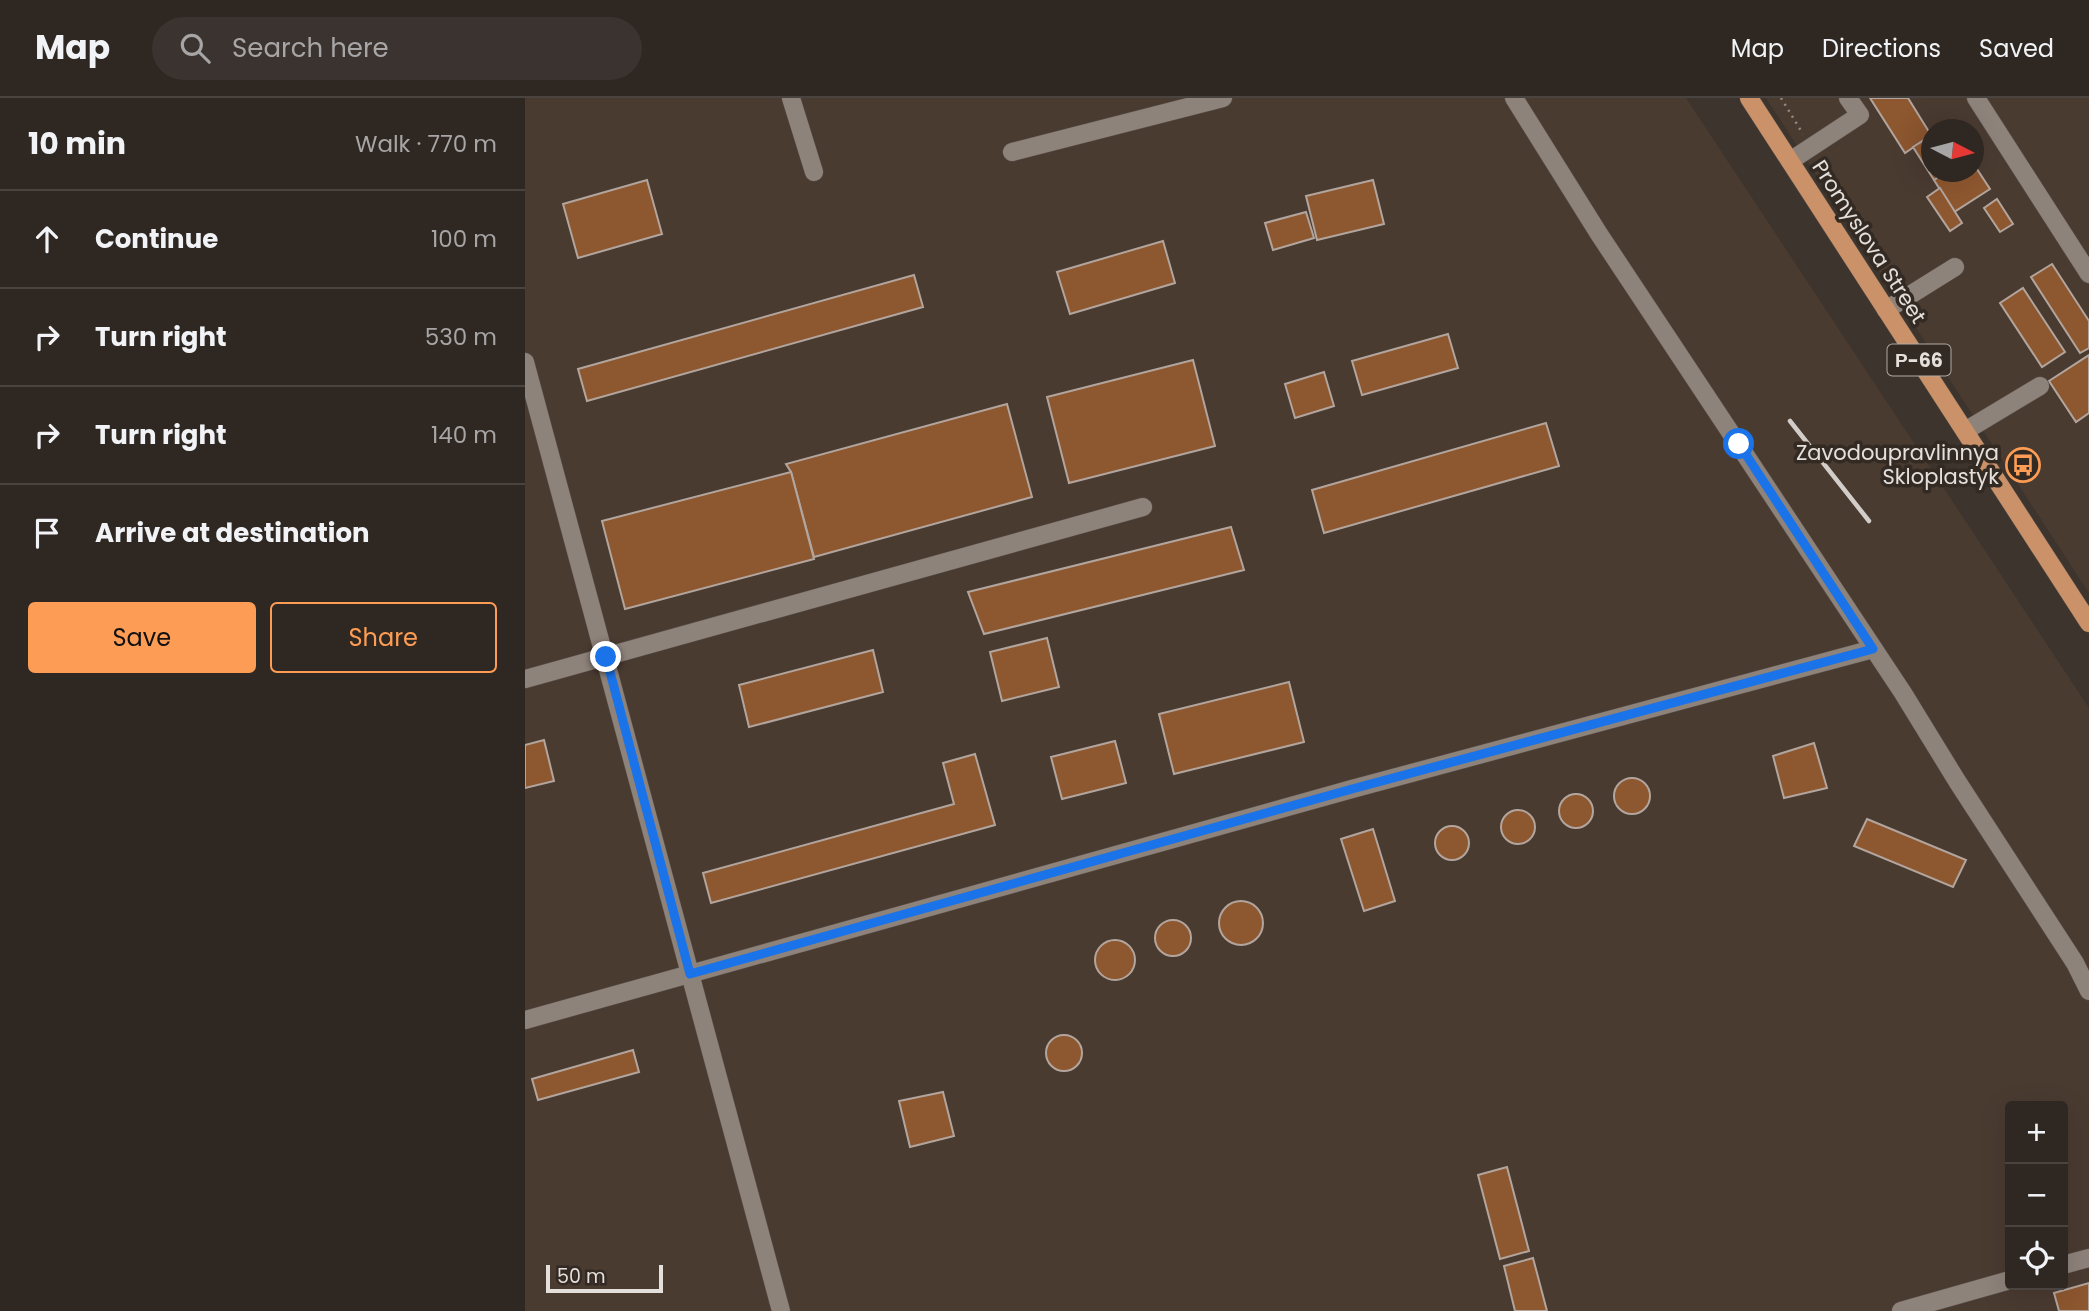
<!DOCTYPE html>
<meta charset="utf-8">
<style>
body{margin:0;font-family:Poppins,sans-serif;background:#3a332f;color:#f1f3f6}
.controls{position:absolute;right:21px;bottom:21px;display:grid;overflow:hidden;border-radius:7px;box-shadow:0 7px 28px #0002}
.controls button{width:63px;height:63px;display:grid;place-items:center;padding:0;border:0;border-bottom:2px solid #494440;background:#2e2722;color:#f1f3f6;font:35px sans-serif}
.compass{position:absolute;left:1396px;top:21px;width:63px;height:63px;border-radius:50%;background:#2e2722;box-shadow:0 7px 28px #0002;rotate:96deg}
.scale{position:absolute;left:21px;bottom:18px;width:117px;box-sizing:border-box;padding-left:7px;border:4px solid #e5dfdb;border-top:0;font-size:19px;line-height:24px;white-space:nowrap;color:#e5dfdb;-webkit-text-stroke:5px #332a23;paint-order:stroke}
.stop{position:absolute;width:21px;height:21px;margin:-16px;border:5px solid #1a73e8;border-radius:50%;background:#fff}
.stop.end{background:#1a73e8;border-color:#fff;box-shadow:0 2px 7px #0008}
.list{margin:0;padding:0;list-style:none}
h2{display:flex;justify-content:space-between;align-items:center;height:91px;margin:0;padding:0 28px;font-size:30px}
h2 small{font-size:23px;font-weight:400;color:#a7a5a5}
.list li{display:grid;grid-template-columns:46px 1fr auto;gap:21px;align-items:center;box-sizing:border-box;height:98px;padding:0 28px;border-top:2px solid #494440}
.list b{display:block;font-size:26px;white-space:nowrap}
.list em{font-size:23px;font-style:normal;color:#a7a5a5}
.actions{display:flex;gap:14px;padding:21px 28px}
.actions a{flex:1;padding:16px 0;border:2px solid #fd9d55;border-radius:7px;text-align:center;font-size:24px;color:#fd9d55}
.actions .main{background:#fd9d55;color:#111}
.icon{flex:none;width:38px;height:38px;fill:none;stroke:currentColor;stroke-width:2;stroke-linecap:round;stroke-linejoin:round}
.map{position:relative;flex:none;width:1564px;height:1213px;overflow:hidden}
header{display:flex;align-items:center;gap:42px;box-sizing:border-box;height:98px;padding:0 35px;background:#2e2722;border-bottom:2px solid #494440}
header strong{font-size:33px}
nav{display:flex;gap:38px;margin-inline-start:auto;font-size:24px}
.search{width:490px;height:63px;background:#3a332f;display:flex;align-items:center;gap:18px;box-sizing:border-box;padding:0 24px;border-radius:38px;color:#a7a5a5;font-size:26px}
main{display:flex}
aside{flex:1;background:#2e2722}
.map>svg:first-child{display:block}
</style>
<header>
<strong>Map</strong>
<div class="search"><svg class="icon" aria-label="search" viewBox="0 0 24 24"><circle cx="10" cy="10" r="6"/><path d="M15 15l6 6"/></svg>Search here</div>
<nav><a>Map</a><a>Directions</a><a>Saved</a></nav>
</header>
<main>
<aside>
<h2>10 min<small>Walk · 770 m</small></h2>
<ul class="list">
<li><svg class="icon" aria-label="ahead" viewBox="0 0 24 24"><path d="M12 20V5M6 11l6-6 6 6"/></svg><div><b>Continue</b></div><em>100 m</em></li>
<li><svg class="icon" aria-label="right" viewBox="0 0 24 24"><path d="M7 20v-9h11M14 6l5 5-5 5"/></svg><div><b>Turn right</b></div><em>530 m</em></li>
<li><svg class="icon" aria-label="right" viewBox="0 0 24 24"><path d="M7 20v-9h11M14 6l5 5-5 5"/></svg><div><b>Turn right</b></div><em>140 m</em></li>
<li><svg class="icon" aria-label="arrive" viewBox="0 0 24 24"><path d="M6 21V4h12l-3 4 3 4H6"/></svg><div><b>Arrive at destination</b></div></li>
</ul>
<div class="actions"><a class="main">Save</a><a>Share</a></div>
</aside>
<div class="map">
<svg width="1564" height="1213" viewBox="0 0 1564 1213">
<rect width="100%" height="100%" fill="#3d342d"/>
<!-- built -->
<g fill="#4a3b31" fill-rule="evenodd">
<path d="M0,0H1161L1564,610V1213H0ZM1485,1008H1538V1187H1485Z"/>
<path d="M1241,0H1564V495ZM1406,32H1448V74H1406Z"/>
</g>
<!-- building -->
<g fill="#8d572f" stroke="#b2a59e" stroke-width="2">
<polygon points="1345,0 1383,0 1406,37 1380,55"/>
<polygon points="1404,39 1406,42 1406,74 1422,74 1409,82 1388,49"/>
<polygon points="1448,65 1465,91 1429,114 1409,82 1422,74 1448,74"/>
<polygon points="122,82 137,136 53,160 38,106"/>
<polygon points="848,82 859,126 792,142 781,98"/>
<polygon points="1415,90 1437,125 1425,133 1402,99"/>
<polygon points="1472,101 1488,126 1475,134 1459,110"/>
<polygon points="781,114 789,140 748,152 740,125"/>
<polygon points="638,143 650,185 545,216 532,174"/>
<polygon points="1527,166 1564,223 1564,250 1555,255 1506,179"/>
<polygon points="389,177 398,209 62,303 53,271"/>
<polygon points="1498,190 1540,254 1517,269 1475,205"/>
<polygon points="923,236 933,270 837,297 827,263"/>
<polygon points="1564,257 1564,315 1551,324 1524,283"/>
<polygon points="668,262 690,348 544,385 522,299"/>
<polygon points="799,274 809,308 770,320 760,286"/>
<polygon points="482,306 507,399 289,459 266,374 261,366"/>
<polygon points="1021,325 1034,368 799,435 787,392"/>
<polygon points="266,374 289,461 100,511 77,423"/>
<polygon points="706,429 719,472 459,536 443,494"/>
<polygon points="522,540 534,589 477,603 465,554"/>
<polygon points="348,552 358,594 224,629 214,587"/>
<polygon points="764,584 779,644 649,676 634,616"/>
<polygon points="19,642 29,683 0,690 0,647"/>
<polygon points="590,643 601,685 537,701 526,659"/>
<polygon points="1289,645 1302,690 1259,700 1248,658"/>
<polygon points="450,656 470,727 186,805 178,775 429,706 418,665"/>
<circle cx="1107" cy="698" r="18"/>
<circle cx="1051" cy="713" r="17"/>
<circle cx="993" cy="729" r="17"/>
<polygon points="1342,721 1441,762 1428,789 1329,748"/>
<circle cx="927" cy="745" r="17"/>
<polygon points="848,731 870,803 839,813 816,741"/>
<circle cx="716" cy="825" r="22"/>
<circle cx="648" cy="840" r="18"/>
<circle cx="590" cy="862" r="20"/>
<circle cx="539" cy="955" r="18"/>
<polygon points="108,952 114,974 13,1002 7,981"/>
<polygon points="418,994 429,1038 385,1049 374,1003"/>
<polygon points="982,1069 1004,1153 975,1161 953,1077"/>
<polygon points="1008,1160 1022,1213 990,1213 979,1168"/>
<polygon points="1564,1185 1564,1213 1534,1213 1529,1195"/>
</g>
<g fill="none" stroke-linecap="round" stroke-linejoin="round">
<!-- minor casing -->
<g stroke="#5a524c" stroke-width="19">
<g id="minor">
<polyline points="266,0 289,74"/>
<polyline points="989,0 1074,136 1378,595 1432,683 1550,865 1564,893"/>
<polyline points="1451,0 1564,176"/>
<polyline points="487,54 698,0"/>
<polyline points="1265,63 1335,17 1323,0"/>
<polyline points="1361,212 1430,169"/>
<polyline points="0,264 256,1213"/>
<polyline points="1440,333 1515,288"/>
<polyline points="0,581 618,409"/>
<polyline points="0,922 827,691 1348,551"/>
<polyline points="1538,1167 1564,1160"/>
<polyline points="1376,1213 1485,1182"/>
</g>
</g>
<!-- major casing -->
<g stroke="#5a524c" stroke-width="19">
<polyline id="major" points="1224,0 1564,525"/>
</g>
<!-- path -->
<polyline stroke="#928a85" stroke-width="2.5" stroke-dasharray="2 5" stroke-linecap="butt" points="1256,0 1278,36"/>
<!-- minor -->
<use href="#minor" stroke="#8e837b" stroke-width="18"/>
<!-- major -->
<use href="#major" stroke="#cb9269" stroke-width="18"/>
<!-- rail -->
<polyline stroke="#d3cdc9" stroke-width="4.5" points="1265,323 1344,423"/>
</g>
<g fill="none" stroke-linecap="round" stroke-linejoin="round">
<!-- route -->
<polyline stroke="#1a73e8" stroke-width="9" points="81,559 165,876 827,691 1348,551 1214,346"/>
</g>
<!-- icons -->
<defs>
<g id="bus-ring" transform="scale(1.75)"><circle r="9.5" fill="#332a23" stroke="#fd9d55" stroke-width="1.5"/><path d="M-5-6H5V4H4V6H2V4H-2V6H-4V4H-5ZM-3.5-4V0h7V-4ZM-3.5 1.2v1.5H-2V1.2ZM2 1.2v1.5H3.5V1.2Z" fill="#fd9d55"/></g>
</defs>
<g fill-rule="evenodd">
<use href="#bus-ring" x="1498" y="367"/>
</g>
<g text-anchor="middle" stroke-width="7" stroke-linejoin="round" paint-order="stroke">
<!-- shield labels -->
<rect fill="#332a23" stroke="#b0a9a4" stroke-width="2" x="1362.5" y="246.5" width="63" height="31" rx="5"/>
<g font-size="19" font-weight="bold" fill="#e5dfdb">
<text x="1394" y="269">Р-66</text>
</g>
<!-- street labels -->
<g font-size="21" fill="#e5dfdb" stroke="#332a23">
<text transform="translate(1344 144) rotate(57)" y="7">Promyslova Street</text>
</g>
<!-- poi labels -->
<g font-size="21" fill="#e5dfdb" stroke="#332a23" text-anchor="end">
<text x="1474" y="362">Zavodoupravlinnya<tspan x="1474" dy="24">Skloplastyk</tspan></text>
</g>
</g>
</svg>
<div class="controls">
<button>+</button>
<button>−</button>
<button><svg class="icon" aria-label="locate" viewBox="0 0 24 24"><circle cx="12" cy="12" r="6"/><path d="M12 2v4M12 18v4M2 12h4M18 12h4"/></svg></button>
</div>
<svg class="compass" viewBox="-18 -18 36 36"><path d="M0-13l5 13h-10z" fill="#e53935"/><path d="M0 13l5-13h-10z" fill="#a7a5a5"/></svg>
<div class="scale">50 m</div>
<div class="stop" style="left:1214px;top:346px"></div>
<div class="stop end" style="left:81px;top:559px"></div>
</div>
</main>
